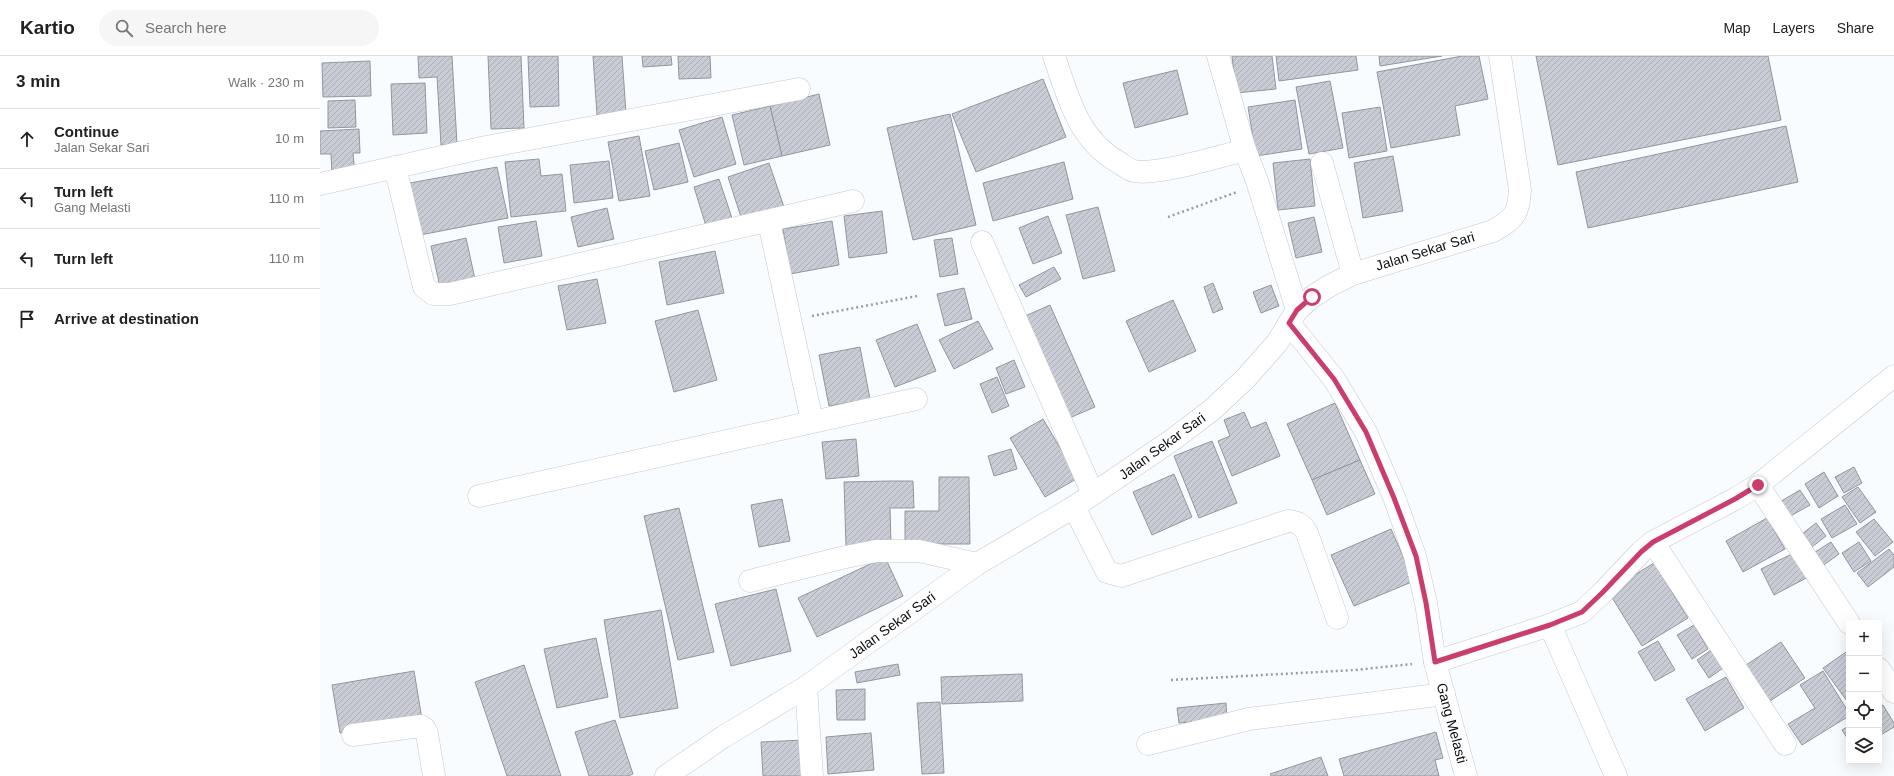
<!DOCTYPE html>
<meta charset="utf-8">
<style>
body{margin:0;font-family:Arial,sans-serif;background:#f6f6f6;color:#222}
.controls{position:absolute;right:12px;bottom:12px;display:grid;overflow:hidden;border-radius:4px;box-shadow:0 4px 16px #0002}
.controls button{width:36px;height:36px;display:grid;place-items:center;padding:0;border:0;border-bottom:1px solid #e0e0e0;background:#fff;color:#222;font:20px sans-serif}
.stop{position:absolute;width:12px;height:12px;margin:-9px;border:3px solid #cb3e6c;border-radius:50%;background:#fff}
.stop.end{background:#cb3e6c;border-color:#fff;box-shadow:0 1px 4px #0008}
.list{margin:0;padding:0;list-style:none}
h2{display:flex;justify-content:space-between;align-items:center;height:52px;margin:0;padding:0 16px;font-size:17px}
h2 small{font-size:13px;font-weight:400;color:#767676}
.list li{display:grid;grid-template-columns:26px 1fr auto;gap:12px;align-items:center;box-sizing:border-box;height:60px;padding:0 16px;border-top:1px solid #e0e0e0}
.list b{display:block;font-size:15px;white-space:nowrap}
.list p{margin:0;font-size:13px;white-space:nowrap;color:#767676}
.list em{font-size:13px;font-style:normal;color:#767676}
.icon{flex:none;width:22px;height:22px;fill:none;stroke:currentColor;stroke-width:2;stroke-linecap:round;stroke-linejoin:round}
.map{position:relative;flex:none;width:1574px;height:720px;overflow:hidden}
header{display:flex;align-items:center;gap:24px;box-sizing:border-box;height:56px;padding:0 20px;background:#fff;border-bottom:1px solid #e0e0e0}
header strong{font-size:19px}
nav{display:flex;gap:22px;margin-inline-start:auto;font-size:14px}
.search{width:280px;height:36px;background:#f6f6f6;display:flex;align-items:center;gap:10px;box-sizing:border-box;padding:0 14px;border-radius:22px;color:#767676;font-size:15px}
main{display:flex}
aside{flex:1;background:#fff}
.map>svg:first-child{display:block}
</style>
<header>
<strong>Kartio</strong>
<div class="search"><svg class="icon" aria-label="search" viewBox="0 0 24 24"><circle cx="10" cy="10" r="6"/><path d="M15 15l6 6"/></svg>Search here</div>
<nav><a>Map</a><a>Layers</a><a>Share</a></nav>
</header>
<main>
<aside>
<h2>3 min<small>Walk · 230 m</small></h2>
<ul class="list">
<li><svg class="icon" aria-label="ahead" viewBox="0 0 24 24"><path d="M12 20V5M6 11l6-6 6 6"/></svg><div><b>Continue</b><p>Jalan Sekar Sari</p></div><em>10 m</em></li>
<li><svg class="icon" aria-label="left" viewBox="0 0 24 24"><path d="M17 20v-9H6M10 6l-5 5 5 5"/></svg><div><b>Turn left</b><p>Gang Melasti</p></div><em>110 m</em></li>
<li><svg class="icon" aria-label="left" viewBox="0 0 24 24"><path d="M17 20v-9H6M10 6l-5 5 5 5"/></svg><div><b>Turn left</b></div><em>110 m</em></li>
<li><svg class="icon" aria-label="arrive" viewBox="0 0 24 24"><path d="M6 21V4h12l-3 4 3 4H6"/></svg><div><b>Arrive at destination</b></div></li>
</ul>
</aside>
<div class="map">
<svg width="1574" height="720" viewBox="0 0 1574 720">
<defs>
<pattern id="building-hatch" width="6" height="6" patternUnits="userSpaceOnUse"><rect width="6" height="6" fill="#c9ccd5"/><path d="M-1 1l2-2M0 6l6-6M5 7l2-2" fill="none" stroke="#abaeb6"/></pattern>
</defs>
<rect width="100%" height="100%" fill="#f9fcff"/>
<!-- building -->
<g fill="url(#building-hatch)" stroke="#93969f">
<polygon points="98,0 132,0 137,88 121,89 117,21 99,22"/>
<polygon points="168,0 201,0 204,72 171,73"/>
<polygon points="208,0 238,0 239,50 210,51"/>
<polygon points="273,0 302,0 306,57 277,59"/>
<polygon points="322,0 351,0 352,9 323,11"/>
<polygon points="358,0 390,0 391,22 359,23"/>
<polygon points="912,0 952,0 956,33 916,37"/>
<polygon points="956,0 1036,0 1038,14 959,25"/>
<polygon points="1059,0 1122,0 1060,10"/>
<polygon points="1142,0 1159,0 1168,43 1135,50 1140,79 1071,92 1057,16"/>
<polygon points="1216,0 1448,0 1461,64 1238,109"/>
<polygon points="50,5 51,40 3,41 2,7"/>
<polygon points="857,14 868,58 815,72 803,27"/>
<polygon points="723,23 746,81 656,116 632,58"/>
<polygon points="1010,25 1023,92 989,98 976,31"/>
<polygon points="105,27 107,77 73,79 71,28"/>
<polygon points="499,38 510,89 462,100 450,50"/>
<polygon points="35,44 36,71 8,72 8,45"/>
<polygon points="975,44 982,93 936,100 928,51"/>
<polygon points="450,50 462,100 424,109 412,59"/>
<polygon points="1060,51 1067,95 1029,102 1022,57"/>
<polygon points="630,58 656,169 593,184 567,72"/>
<polygon points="402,61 416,108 374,121 359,74"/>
<polygon points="1466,70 1478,126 1268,172 1256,116"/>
<polygon points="39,73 40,97 33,97 35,118 12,119 11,98 0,98 0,75"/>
<polygon points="319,80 330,140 299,145 288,86"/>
<polygon points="359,87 368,126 334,134 325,95"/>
<polygon points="1073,100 1083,155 1043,162 1034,107"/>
<polygon points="219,103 221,120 242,118 246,155 191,161 185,106"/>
<polygon points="990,103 995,150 958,154 953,107"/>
<polygon points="289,105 293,142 254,147 250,109"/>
<polygon points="744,106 753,143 673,165 663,127"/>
<polygon points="449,107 464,151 422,164 408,121"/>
<polygon points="177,111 188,162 100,179 90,127"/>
<polygon points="399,123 412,162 386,170 374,131"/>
<polygon points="778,151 795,215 763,223 746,159"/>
<polygon points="287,152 294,183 258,191 251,161"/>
<polygon points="562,155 567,197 529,202 524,160"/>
<polygon points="728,160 742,197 713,208 699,172"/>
<polygon points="994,161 1002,196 976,202 968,167"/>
<polygon points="216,165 222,200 184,207 178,171"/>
<polygon points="512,165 519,209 470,218 463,173"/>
<polygon points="146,182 155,223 120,231 111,190"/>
<polygon points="632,182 638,218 620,221 614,184"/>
<polygon points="395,195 404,237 347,249 339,206"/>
<polygon points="734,211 741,223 706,241 699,229"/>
<polygon points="277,223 286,267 247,274 238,230"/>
<polygon points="893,227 903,253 893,257 884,231"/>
<polygon points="951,229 959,250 941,257 933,236"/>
<polygon points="644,232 652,263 625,270 617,238"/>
<polygon points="853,244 876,295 829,316 806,265"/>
<polygon points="730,249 775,351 747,363 703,261"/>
<polygon points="378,254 397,324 354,336 335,265"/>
<polygon points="658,265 673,293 634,313 619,284"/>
<polygon points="597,268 616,315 575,331 556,284"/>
<polygon points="540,291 550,343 509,350 499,299"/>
<polygon points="694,304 705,331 686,338 676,312"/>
<polygon points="677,321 689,350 672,357 660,328"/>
<polygon points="1015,347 1040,404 992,424 967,368"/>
<polygon points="924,356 931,372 946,366 960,400 912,420 898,385 910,380 904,364"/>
<polygon points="723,363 758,422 725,441 690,382"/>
<polygon points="536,383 539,420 506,423 502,386"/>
<polygon points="892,385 917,447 879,462 854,400"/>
<polygon points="691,393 697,413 674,420 668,400"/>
<polygon points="1040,404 1055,438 1007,459 992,424"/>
<polygon points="1534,411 1542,427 1524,437 1515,421"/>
<polygon points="1504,416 1518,440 1499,452 1485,428"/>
<polygon points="854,418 872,461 832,479 813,436"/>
<polygon points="619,421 649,421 650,488 585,488 585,455 619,455"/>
<polygon points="569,425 593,425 594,452 570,452 571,488 526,490 524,426"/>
<polygon points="1538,431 1556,456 1540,467 1522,441"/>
<polygon points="1480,434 1490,449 1467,462 1458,447"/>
<polygon points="462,443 470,485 439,491 431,449"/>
<polygon points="1525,449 1537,468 1512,482 1501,463"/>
<polygon points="359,452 394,596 358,604 324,460"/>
<polygon points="1447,462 1465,493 1423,516 1406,485"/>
<polygon points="1554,463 1573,486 1555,500 1536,476"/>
<polygon points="1496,467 1506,480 1492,491 1482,478"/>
<polygon points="1071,473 1094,525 1034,550 1011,499"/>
<polygon points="1511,486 1519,498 1501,511 1492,498"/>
<polygon points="1539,486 1551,505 1534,516 1522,497"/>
<polygon points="1569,493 1574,499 1574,511 1548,531 1537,517"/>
<polygon points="1478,495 1490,520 1454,539 1441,513"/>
<polygon points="565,501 583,540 497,581 478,542"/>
<polygon points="1334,507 1368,562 1322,590 1288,535"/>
<polygon points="456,533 471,595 411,610 395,548"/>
<polygon points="341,554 358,652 300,662 284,564"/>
<polygon points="1374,569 1388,593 1372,603 1357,579"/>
<polygon points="276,582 288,641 237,652 224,593"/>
<polygon points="1338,585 1355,614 1335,625 1318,596"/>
<polygon points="1461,586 1485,622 1450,645 1426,609"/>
<polygon points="1394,592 1406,610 1389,622 1377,604"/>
<polygon points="1529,594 1529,644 1527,645 1503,612"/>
<polygon points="578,608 580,619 537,627 535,616"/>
<polygon points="204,609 241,720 187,720 155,626"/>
<polygon points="94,615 102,663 20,677 12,629"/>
<polygon points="1503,615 1529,657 1529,660 1482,689 1468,668 1495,652 1480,629"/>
<polygon points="702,618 703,645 622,648 621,621"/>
<polygon points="1406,621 1424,652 1385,675 1366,643"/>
<polygon points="545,633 545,664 517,664 516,634"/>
<polygon points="620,646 624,717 602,718 597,647"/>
<polygon points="906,647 907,663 859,667 857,652"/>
<polygon points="1563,649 1574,667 1574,671 1559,680 1559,652"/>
<polygon points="295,664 313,718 308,720 269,720 255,676"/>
<polygon points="1529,670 1529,685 1522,674"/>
<polygon points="1116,676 1123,702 1115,704 1119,720 1024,720 1019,703"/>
<polygon points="551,677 554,714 508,718 506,681"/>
<polygon points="484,684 486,720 443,720 441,686"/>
<polygon points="1001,701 1008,720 951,720 950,718"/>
</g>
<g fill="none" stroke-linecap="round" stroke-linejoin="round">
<!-- street casing -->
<g stroke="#c2c9d1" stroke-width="23">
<g id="street">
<path d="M734,0C748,41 758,83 798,106C803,109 809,114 814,115C836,120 900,100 925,94"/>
<polyline points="898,0 925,94 937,125 977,254"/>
<polyline points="1002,107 1033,218"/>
<polyline points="75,111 104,231 113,238 130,238 533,145"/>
<polyline points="0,128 166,91 479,33"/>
<polyline points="449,166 492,365"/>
<polyline points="662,186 773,438"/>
<polyline points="969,267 1014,323 1046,376 1074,441 1095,500 1106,547 1115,606 1146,720"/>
<polyline points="1438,429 1529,567"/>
<polyline points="159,440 596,343"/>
<path d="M754,451L787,516L801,520L968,465C978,466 982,468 987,477L1017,562"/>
<polyline points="1333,486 1465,688"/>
<polyline points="430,525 521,502 556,495 599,495 657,508"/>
<polyline points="1230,569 1296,720"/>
<polyline points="1115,606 1230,569 1262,556 1282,537 1321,496 1333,486 1415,443 1438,429 1574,320"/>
<polyline points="1559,613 1574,636"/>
<polyline points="486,631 492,720"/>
<polyline points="33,679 101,670 105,673 107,678 114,720"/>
<polyline points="828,688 929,663 1124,638"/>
<path d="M346,720L403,681L486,631L657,508L754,451L855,382L893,353L925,323L957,287L977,254L992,241L1009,230L1033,218L1173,175C1195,162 1198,159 1200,134L1180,0"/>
</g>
</g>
<!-- path -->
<g stroke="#9a9da0" stroke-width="2.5" stroke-dasharray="2 3" stroke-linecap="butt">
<polyline points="848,161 917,136"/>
<polyline points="492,260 597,240"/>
<polyline points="851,624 1035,614 1092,608"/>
</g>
<!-- street -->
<use href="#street" stroke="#fff" stroke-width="22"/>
</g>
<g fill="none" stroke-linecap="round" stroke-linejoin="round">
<!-- route -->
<polyline stroke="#cb3e6c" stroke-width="5" points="992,241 977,254 969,267 1014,323 1046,376 1074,442 1096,500 1106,547 1115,606 1230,569 1262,556 1282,537 1321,496 1333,486 1415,443 1438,429"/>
</g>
<g text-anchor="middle" stroke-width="4" stroke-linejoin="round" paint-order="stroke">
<!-- street labels -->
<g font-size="14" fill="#0d0f12" stroke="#fff">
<text transform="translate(1105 195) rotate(-17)" y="5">Jalan Sekar Sari</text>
<text transform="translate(842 390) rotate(-36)" y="5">Jalan Sekar Sari</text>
<text transform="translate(572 569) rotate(-36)" y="5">Jalan Sekar Sari</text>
<text transform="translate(1132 667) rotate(75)" y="5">Gang Melasti</text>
</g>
</g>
</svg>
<div class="controls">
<button>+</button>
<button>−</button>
<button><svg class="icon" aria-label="locate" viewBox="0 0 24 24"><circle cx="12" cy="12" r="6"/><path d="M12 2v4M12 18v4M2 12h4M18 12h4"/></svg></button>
<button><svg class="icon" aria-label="layers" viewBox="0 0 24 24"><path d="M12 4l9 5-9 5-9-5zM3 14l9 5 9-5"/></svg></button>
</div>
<div class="stop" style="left:992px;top:241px"></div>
<div class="stop end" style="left:1438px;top:429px"></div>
</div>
</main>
